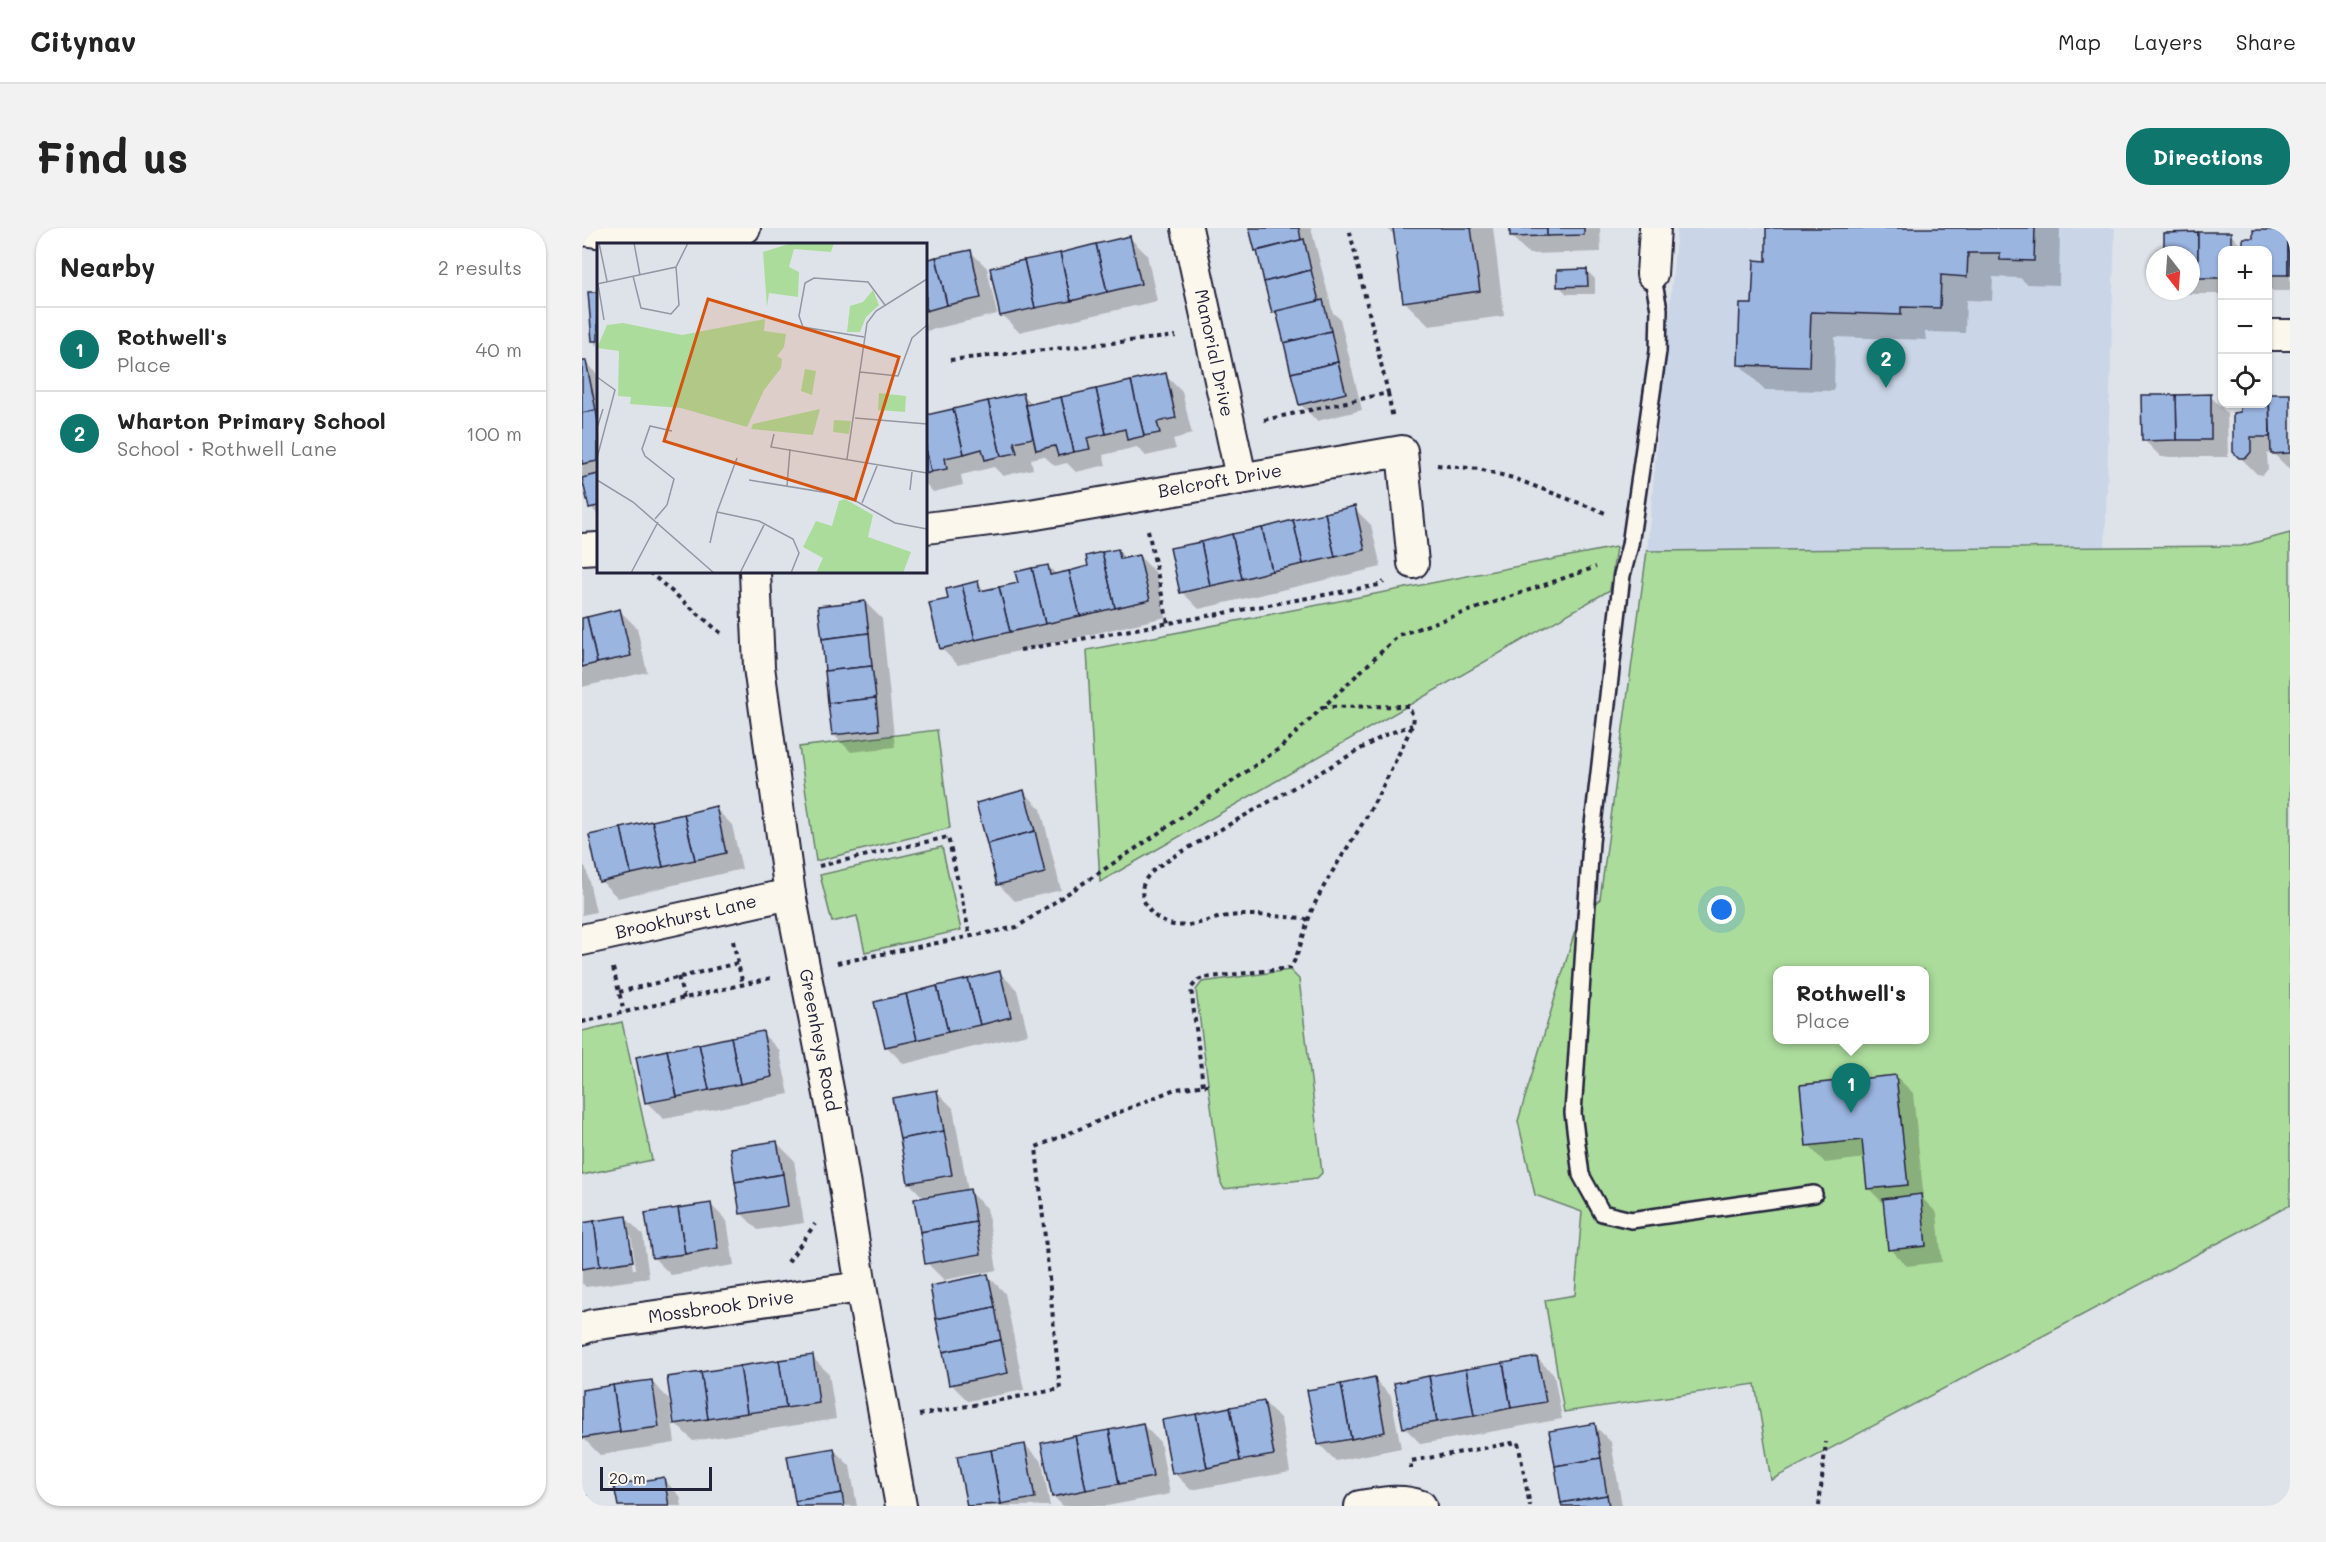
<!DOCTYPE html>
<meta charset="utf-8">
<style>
body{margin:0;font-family:Mali,sans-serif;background:#f2f2f2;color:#222}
.controls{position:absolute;right:18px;top:18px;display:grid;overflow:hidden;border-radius:12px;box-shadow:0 2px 4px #0004}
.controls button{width:54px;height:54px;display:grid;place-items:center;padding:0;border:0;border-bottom:2px solid #e0e0e0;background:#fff;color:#222;font:30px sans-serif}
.compass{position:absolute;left:1564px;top:18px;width:54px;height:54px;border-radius:50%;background:#fff;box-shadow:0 2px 4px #0004;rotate:163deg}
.scale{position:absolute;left:18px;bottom:15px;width:112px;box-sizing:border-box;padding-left:6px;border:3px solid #22223b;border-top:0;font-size:16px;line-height:21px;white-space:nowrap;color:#22223b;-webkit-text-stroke:4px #fbf7ec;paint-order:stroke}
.you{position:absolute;left:1140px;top:682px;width:21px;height:21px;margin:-15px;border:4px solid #fff;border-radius:50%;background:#1a73e8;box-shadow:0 0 0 9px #1a73e833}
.badge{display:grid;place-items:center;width:39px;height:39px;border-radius:50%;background:#0f766e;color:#fff;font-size:20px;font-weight:700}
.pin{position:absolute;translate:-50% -50px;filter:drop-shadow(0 2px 3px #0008)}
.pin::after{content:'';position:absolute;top:32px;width:21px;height:18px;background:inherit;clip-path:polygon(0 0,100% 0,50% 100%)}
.popup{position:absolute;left:1191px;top:738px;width:156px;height:78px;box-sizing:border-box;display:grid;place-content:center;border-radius:12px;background:#fff;filter:drop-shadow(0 2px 4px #0005);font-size:20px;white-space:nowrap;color:#767676}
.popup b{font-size:22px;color:#222}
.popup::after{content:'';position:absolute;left:50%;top:100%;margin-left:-12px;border:12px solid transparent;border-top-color:#fff}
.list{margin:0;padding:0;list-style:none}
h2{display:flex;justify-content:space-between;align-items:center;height:78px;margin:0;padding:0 24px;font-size:26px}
h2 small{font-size:20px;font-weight:400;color:#767676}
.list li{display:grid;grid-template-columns:39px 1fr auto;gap:18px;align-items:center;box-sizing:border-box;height:84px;padding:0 24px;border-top:2px solid #e0e0e0}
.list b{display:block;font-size:22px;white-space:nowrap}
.list p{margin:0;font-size:20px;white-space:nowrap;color:#767676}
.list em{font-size:20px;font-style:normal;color:#767676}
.icon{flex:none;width:33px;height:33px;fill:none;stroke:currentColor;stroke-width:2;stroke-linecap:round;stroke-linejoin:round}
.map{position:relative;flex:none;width:1708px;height:1278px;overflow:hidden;border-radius:24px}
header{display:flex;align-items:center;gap:36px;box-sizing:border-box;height:84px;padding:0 30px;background:#fff;border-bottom:2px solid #e0e0e0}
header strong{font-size:28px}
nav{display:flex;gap:33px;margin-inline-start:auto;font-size:21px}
.intro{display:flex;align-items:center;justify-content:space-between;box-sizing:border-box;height:144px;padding:0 36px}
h1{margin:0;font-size:42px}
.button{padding:15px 27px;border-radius:24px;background:#0f766e;color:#fff;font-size:21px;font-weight:700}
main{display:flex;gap:36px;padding:0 36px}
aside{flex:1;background:#fff;border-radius:24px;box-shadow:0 2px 4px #0004}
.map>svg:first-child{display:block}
</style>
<header>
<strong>Citynav</strong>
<nav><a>Map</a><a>Layers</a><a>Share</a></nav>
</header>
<div class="intro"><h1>Find us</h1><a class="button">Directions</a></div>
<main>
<aside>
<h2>Nearby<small>2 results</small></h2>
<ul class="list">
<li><span class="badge">1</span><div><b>Rothwell's</b><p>Place</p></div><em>40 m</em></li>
<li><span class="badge">2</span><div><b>Wharton Primary School</b><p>School · Rothwell Lane</p></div><em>100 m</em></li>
</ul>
</aside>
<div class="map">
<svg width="1708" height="1278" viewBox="0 0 1708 1278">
<rect width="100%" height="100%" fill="#dee3e9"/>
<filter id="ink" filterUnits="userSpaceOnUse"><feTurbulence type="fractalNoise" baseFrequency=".0167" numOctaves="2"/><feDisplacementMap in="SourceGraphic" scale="12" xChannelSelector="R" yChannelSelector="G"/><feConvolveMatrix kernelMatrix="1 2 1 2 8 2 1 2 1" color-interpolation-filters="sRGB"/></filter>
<g filter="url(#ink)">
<!-- built -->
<polygon fill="#cad5e7" points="1095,0 1533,0 1523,320 1065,323"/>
<!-- green -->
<g fill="#acdc9c" stroke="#677f6c" stroke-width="1.5" fill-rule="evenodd">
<path d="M1708,305V977L1189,1252L1173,1156L982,1184L963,1072L993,1067L1000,984L953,967L936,893L993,703L1018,671L1065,323L1660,318ZM1196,742H1342V812H1196Z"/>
<polygon points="1034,319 1028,362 518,654 505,422"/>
<polygon points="355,502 368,600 234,633 217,519"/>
<polygon points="360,619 379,702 283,724 275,688 250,694 238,647"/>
<polygon points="708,742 717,751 740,945 735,950 642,961 639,955 614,762 620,754"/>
<polygon points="40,794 70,932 0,947 0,803"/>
</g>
<!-- shadow -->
<g fill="#0003" fill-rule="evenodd">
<polygon points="669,0 729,0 751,85 758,91 780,182 735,193 718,176 697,90 691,84"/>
<polygon points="805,0 911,0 922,88 847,98 822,73 814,9"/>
<polygon points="930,0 1018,0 1019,24 947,26 930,9"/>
<polygon points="1186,0 1478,0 1477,57 1445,56 1438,50 1411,49 1410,73 1384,72 1383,105 1343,104 1344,112 1253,109 1252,163 1183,162 1157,136 1185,34"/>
<polygon points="1708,4 1708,63 1691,63 1686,58 1686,22 1640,22 1640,66 1601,66 1597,63 1609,63 1609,27 1584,27 1648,6 1662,20"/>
<polygon points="548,10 565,27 575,73 437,104 420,87"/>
<polygon points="388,23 405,40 415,86 344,103 344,33"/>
<polygon points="1005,43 1013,51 1013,66 985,66 977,58"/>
<polygon points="16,65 16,118 11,112 8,66"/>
<polygon points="3,134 16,147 16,287 9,279 2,256 0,256 0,135"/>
<polygon points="583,147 600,164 610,206 591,211 594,221 564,228 555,219 521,227 524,237 494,244 485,235 473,238 462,228 449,231 451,241 421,248 412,239 379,247 381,257 351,264 344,256 344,188 440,166 450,177"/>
<polygon points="1686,167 1708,167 1708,242 1691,225 1685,226 1686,241 1681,247 1675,246 1658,229 1660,176 1686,176"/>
<polygon points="1628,168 1645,185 1646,229 1579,229 1562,212"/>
<polygon points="772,280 789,297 799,339 617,381 600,364"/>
<polygon points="536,322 544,331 557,328 574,345 584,389 376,437 359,420 368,372 395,355 404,364 438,356 466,338 475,347 508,339"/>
<polygon points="283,374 300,391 313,519 269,524 252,507"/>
<polygon points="38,383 55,400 65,444 0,459 0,392"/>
<polygon points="442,564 459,581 479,662 433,673 416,656"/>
<polygon points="133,580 150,597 160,641 36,670 19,653"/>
<polygon points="0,636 4,640 14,684 0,687"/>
<polygon points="418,745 435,762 446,806 322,836 305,819 294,775"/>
<polygon points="180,805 197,822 207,866 82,891 64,874"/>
<polygon points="1314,848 1331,865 1342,972 1355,985 1360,1034 1325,1038 1308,1021 1303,977 1287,961 1284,930 1243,935 1226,917"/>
<polygon points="354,863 371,880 386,963 405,980 415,1042 362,1052 345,1035 343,971 327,955"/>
<polygon points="195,915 212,932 222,995 176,1002 159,985"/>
<polygon points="128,976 145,993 152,1037 89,1047 72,1030"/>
<path d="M44,990L61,1007L67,1050L4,1059L0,1055V996ZM46,1007H49L54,1041H51Z"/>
<polygon points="406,1048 423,1065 442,1162 386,1173 369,1156"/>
<polygon points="230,1129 247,1146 254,1191 111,1213 94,1196 87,1151"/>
<polygon points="955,1130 972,1147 980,1191 839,1216 822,1199"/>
<polygon points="792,1151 809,1168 819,1220 754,1233 737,1216"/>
<polygon points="70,1154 87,1171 93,1215 18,1227 1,1210 0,1164"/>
<polygon points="682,1174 699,1191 708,1244 609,1262 592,1245"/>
<polygon points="561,1197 578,1214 588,1266 525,1278 481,1278 471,1268"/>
<polygon points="1012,1197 1029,1214 1040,1278 981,1278"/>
<polygon points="443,1217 460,1234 468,1278 386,1278 377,1230"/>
<polygon points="251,1221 268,1238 275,1278 216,1278"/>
<polygon points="81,1251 98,1268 100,1278 38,1278"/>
</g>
<!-- building -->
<g fill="#9bb5e1" stroke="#22223b" stroke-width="1.5">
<polygon points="667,0 717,0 719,12 673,23"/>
<polygon points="811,0 889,0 898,63 821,74"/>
<polygon points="928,0 965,0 965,8 928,9"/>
<polygon points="965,0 1002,0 1002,7 965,8"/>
<polygon points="1184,0 1453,0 1452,33 1418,32 1418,25 1386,25 1385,49 1359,47 1358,80 1319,79 1319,87 1229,84 1227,139 1156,137 1158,76 1170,76 1172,32 1184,33"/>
<polygon points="1671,2 1706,2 1706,47 1686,47 1686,22 1661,22 1661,10 1671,10"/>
<rect x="1706" y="2" width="2" height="45"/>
<polygon points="1616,4 1616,50 1609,50 1609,27 1582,27 1582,5"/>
<polygon points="1616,4 1649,4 1649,22 1640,22 1640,50 1616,50"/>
<polygon points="548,8 559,56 525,64 514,16"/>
<polygon points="722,11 729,42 682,54 675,23"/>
<polygon points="514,16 525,64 489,73 478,25"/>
<polygon points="389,22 399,70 365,77 354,29"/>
<polygon points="478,25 489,73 453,80 442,32"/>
<polygon points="354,29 365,77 344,83 344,32"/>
<polygon points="442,32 453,80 418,88 408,40"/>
<polygon points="1005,41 1006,58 975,59 975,42"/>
<polygon points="729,42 737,73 690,85 682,54"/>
<polygon points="6,64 16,64 16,113 10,113"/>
<polygon points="741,72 749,103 702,115 694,83"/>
<polygon points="749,103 756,134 709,145 702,115"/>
<polygon points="0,133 4,133 14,182 0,185"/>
<polygon points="756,134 764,165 717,177 709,145"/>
<polygon points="584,145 594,190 575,194 578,205 562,208 549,153"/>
<polygon points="549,153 562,208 545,212 543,201 524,206 514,161"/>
<polygon points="514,161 524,206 505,210 508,221 492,224 479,169"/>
<polygon points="441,165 451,210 432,214 435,225 419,228 406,173"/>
<polygon points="1629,166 1629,212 1595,212 1594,167"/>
<polygon points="1686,166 1687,166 1688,209 1669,209 1669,224 1664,230 1657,230 1651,224 1651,185 1658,184 1658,176 1686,176"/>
<polygon points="1687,166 1708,166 1708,225 1689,226"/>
<polygon points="1559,167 1594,167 1595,212 1560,213"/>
<polygon points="479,169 492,224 476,228 473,218 454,222 444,177"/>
<polygon points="406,173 419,228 403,232 400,221 382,226 371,181"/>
<polygon points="371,181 382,226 363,230 365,241 349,244 344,221 344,187"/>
<polygon points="14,182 16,195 16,233 0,236 0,185"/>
<polygon points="344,221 349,244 344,246"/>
<polygon points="16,246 16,278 7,280 0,250"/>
<polygon points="773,278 783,322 753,329 743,285"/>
<polygon points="743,285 753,329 721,336 711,292"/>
<polygon points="711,292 721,336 690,343 680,300"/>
<polygon points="680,300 690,343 660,351 650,306"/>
<polygon points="650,306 660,351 628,358 619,314"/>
<polygon points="619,314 628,358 598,365 588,320"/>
<polygon points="536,321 538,331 557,327 568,372 533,380 520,324"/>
<polygon points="520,324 533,380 498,388 487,343 506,338 504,328"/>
<polygon points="466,337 468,347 487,343 498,388 463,396 450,340"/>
<polygon points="450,340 463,396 428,404 417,359 436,355 433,344"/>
<polygon points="396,353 398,363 417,359 428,404 393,412 380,357"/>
<polygon points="380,357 393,412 358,421 347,375 366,371 364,361"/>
<polygon points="283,373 287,405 240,411 236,378"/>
<polygon points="38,381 49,428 15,435 5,389"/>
<polygon points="5,389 15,435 0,439 0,390"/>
<polygon points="287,405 290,438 243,443 240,411"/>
<polygon points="290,438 294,470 246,475 243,443"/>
<polygon points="294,470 297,502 250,507 246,475"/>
<polygon points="442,562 453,603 405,616 394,575"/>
<polygon points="134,578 144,625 113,632 102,586"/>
<polygon points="102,586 113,632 81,639 70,593"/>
<polygon points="70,593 81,639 49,646 39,600"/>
<polygon points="39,600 49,646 17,654 7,607"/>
<polygon points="453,603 463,645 415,657 405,616"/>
<polygon points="418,743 429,789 398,797 386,751"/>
<polygon points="386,751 398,797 366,804 355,758"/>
<polygon points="355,758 366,804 335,812 324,766"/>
<polygon points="324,766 335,812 303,819 292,774"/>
<polygon points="181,803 190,849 158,856 149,809"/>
<polygon points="149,809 158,856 127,862 117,816"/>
<polygon points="117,816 127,862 95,869 85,822"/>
<polygon points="85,822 95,869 63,875 54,829"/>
<polygon points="1314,847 1326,957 1285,961 1280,912 1224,918 1218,857"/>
<polygon points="355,862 362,903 318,911 310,870"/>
<polygon points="362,903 370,947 326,955 318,911"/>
<polygon points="195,913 201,946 153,954 148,920"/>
<polygon points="201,946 206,978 158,986 153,954"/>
<polygon points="388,961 394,994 338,1004 332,971"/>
<polygon points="1339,966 1344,1018 1306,1022 1301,971"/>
<polygon points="129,975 136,1020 103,1026 96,980"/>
<polygon points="96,980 103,1026 70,1030 63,985"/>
<polygon points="44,988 51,1033 18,1038 12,993"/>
<polygon points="12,993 18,1038 0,1041 0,995"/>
<polygon points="394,994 399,1026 343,1036 338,1004"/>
<polygon points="406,1046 413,1079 354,1091 348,1058"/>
<polygon points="413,1079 419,1112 361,1124 354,1091"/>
<polygon points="419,1112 426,1145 367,1157 361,1124"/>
<polygon points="231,1127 237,1175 204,1180 197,1132"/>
<polygon points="955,1129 964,1174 929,1180 921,1135"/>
<polygon points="197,1132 204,1180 165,1185 158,1138"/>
<polygon points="921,1135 929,1180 892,1188 884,1141"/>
<polygon points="158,1138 165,1185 126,1191 119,1144"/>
<polygon points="884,1141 892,1188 855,1194 847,1148"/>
<polygon points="119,1144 126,1191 92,1196 85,1149"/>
<polygon points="847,1148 855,1194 821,1200 812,1155"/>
<polygon points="793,1149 803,1204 769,1211 759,1156"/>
<polygon points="70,1152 77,1199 38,1204 31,1157"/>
<polygon points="759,1156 769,1211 736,1217 725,1162"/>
<polygon points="31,1157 38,1204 0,1210 0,1162"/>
<polygon points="682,1173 692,1227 658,1233 648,1179"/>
<polygon points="648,1179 658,1233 625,1240 614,1186"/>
<polygon points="614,1186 625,1240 590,1246 580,1192"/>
<polygon points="561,1195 571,1249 537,1256 527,1202"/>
<polygon points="1013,1195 1019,1230 973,1238 967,1203"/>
<polygon points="527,1202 537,1256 504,1262 493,1208"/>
<polygon points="493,1208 504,1262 470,1269 459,1215"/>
<polygon points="443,1216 453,1270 419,1276 409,1222"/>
<polygon points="252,1220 260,1265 213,1273 205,1228"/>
<polygon points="409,1222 419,1276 385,1278 375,1228"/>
<polygon points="1019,1230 1025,1267 979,1275 973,1238"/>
<polygon points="82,1249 87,1278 36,1278 32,1258"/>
<polygon points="260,1265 262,1278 214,1278 213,1273"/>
<polygon points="1025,1267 1027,1278 980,1278 979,1275"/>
</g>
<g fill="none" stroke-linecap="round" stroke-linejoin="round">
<!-- lane casing -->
<g stroke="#22223b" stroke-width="20">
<polyline id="lane" points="1070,46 1077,81 1076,123 1048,317 1040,347 1009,614 991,885 999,947 1020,985 1049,992 1232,966"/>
</g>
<!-- street casing -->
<g stroke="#22223b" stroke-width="34">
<g id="street">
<polyline points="605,0 659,249"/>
<path d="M0,2C56,11 107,7 163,0"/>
<polyline points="1070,46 1073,0"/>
<polyline points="1686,107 1708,107"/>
<polyline points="344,300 448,287 820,223 831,335"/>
<polyline points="0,321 16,320"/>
<polyline points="173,344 177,439 208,666 254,902 279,1059 319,1278"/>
<polyline points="0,712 208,666"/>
<polyline points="0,1101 10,1097 279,1059"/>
<path d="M778,1278C798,1275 819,1270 839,1278"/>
</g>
</g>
<!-- path -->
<g stroke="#22223b" stroke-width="4" stroke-dasharray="4.5 4.5" stroke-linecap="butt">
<polyline points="368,132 594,108"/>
<polyline points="806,165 811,191"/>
<polyline points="682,192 806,165 767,0"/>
<polyline points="855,237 897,241 931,250 1026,286"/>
<polyline points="566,302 586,395"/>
<polyline points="67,344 141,407"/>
<polyline points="438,422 797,357 802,354"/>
<polyline points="237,638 366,609 388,708"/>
<path d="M726,692L721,690C696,689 671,685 647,688C628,690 612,700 592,697C570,694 549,666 567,647C573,640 582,635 589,630L803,507L830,497"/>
<polyline points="151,713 161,757"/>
<polyline points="255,735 435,699 568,611 698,520 817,407 1014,339"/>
<polyline points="31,740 42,784"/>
<polyline points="96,749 102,771"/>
<polyline points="37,764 156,735"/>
<polyline points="0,794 189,750"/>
<path d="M621,857L609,760L616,752L621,750L708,740C715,733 724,697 729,684C744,650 766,620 785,588C802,558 816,527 831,496L832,489L826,478L740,479"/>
<polyline points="206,1034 233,996"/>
<polyline points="337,1187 478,1161 454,919 593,861 626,857"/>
<polyline points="829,1241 829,1233 936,1214 948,1278"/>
<polyline points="0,1270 4,1269 5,1278"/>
<polyline points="1237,1278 1244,1214"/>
</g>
<!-- lane -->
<use href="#lane" stroke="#fbf7ec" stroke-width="15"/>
<!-- street -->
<use href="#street" stroke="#fbf7ec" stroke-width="30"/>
</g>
</g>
<g text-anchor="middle" stroke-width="4.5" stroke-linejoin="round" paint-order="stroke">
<!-- street labels -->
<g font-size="18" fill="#22223b" stroke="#fbf7ec">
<text transform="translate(632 125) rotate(78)" y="6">Manorial Drive</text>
<text transform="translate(638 253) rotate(-10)" y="6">Belcroft Drive</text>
<text transform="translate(104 689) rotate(-13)" y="6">Brookhurst Lane</text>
<text transform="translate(237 812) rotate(79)" y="6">Greenheys Road</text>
<text transform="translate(139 1079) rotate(-8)" y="6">Mossbrook Drive</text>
</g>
</g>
<!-- overview -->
<g transform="translate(15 15)">
<rect width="330" height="330" fill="#dee3e9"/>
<path d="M195,0H237L234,9L197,6L192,24L202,29L201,54L172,50L170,64L166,9ZM276,47L282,62L269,74L263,89H250L253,63L266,59ZM168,76L167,88L189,91L187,104L180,113L185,116L184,125L167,147L150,184L84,165L33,161L34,154L21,153L22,108L0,105L10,82L26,80L85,92ZM208,126L219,128L215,152L204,148ZM282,150L309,153L308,169L281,167ZM223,166L216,192L154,186L156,181ZM237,177L254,178L252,191L236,189ZM248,256L276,272L271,294L314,309L306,330H219L226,315L206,304L219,278L235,283L242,258Z" fill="#acdc9c"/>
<path fill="none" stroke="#9396a3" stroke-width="1.5" d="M2,0L10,38M37,0L43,32M36,33L44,65L74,71L82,62L79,24M0,41L79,24L91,0M1,41L7,77M267,94L206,84L202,73L208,40L217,35L271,39L288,62M263,129L301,133L315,95L330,82M0,134L18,147L0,215M258,175L330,181M0,185L6,166M177,191L174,204L330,230M250,216L270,80L279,68L330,36M0,237L36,259L117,330M152,237L250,253L298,280L330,286M190,243L193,206M313,247L315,229M265,260L280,223M120,269L162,278L196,296L202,310L194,330M58,276L70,262L77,236L48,213L45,206L53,183L75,188M113,300L120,269L140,215M34,330L61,279M143,330L168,280"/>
<path fill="#d45411" fill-opacity="0.15" stroke="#d45411" stroke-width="3" d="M111,56L302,114L258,257L67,198Z"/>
<rect width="330" height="330" fill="none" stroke="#22223b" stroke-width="3"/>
</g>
</svg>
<div class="controls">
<button>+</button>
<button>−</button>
<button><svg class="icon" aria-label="locate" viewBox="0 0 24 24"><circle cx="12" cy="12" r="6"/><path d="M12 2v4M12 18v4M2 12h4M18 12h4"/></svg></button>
</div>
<svg class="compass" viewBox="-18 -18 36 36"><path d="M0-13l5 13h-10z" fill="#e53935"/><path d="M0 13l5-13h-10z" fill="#767676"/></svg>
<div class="scale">20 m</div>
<div class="you"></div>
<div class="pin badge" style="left:1269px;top:885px">1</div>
<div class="popup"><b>Rothwell's</b>Place</div>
<div class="pin badge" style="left:1304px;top:160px">2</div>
</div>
</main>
